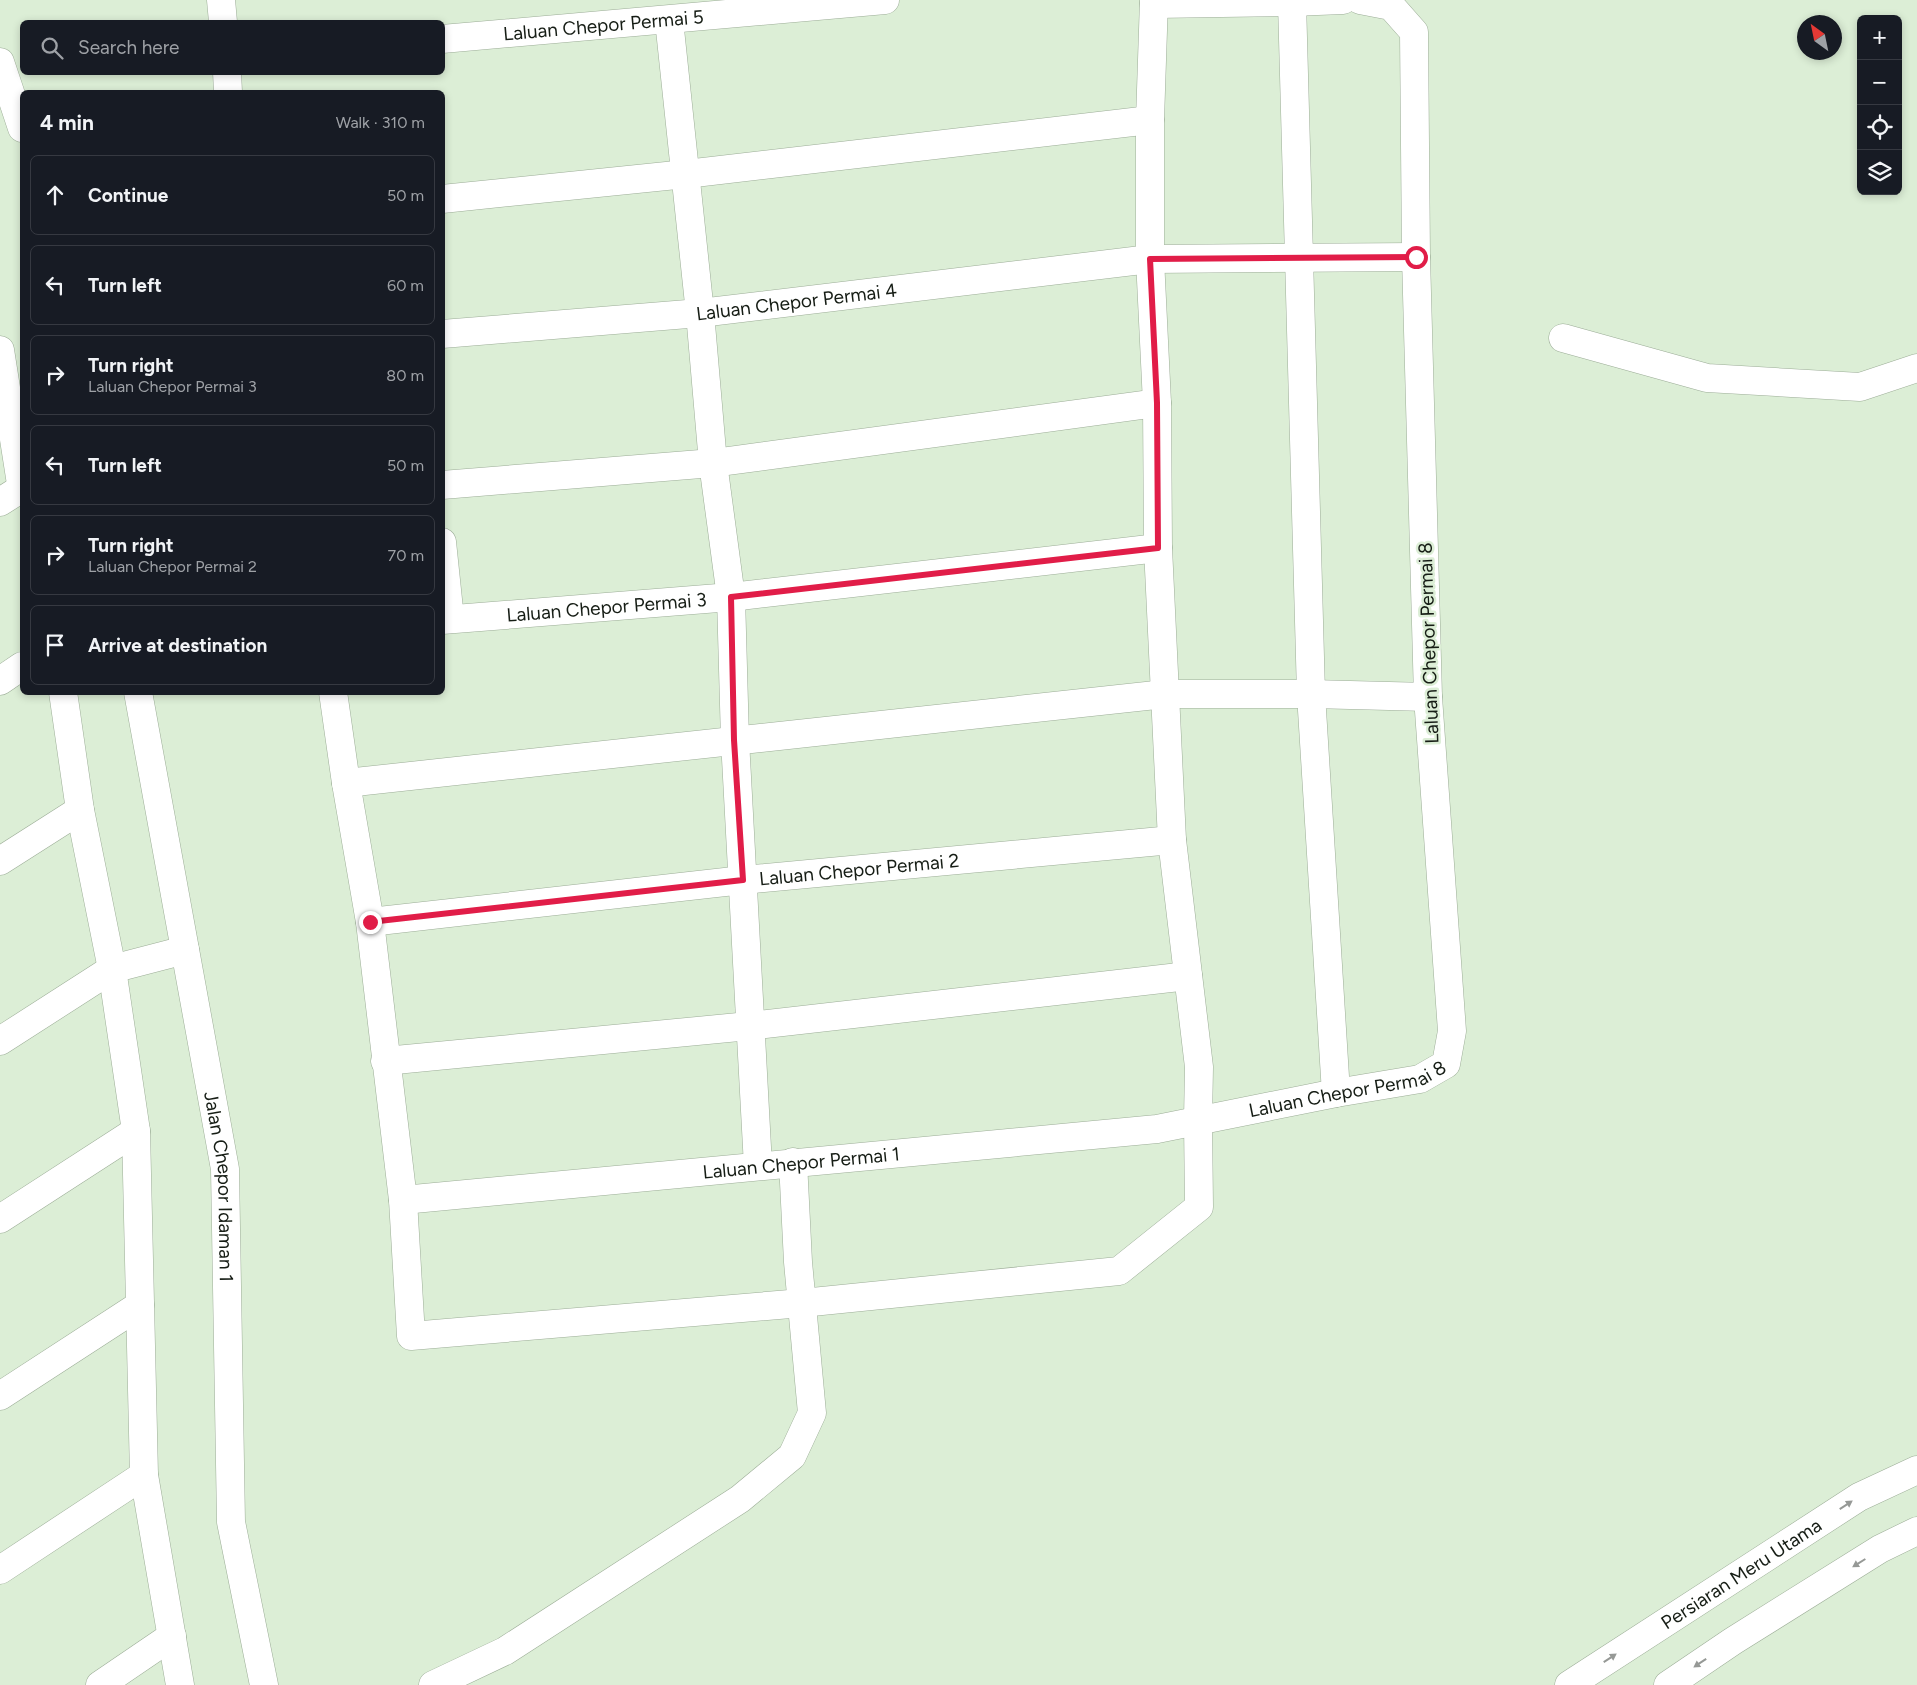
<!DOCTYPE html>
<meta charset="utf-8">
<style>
body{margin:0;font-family:Figtree,sans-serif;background:#242831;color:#f1f3f6}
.controls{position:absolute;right:15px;top:15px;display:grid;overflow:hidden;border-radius:8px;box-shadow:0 2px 8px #0003}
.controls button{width:45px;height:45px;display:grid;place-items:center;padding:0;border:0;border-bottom:1px solid #363941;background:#171b24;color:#f1f3f6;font:25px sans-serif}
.compass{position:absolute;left:1797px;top:15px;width:45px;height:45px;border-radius:50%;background:#171b24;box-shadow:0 2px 8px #0003;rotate:327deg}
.stop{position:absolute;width:15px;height:15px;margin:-11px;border:4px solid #e11d48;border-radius:50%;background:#fff}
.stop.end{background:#e11d48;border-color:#fff;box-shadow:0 1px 5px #0008}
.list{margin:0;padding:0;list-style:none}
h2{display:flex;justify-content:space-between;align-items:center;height:65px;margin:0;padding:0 20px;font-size:21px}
h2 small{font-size:16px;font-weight:400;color:#9ea1a6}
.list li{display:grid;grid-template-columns:32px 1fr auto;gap:15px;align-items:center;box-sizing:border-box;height:80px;margin:0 10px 10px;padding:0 10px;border:1px solid #363941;border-radius:8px}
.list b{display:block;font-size:19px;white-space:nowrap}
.list p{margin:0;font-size:16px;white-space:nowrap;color:#9ea1a6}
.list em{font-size:16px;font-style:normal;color:#9ea1a6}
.icon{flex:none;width:28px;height:28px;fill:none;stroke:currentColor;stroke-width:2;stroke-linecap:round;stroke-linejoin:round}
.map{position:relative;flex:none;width:1917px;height:1685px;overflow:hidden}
.search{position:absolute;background:#171b24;box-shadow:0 2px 8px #0003;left:20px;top:20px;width:425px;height:55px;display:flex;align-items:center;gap:12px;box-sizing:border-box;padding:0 18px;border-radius:8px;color:#9ea1a6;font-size:19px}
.panel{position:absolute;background:#171b24;box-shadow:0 2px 8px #0003;left:20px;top:90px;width:425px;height:605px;border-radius:8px}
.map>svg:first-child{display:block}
</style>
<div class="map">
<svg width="1917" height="1685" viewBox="0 0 1917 1685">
<rect width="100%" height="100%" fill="#dceed6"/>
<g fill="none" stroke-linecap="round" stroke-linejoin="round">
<!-- minor casing -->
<g stroke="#9cad97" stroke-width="29">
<g id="minor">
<polyline points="221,0 223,22"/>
<polyline points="1292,2 1311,694 1336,1093"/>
<polyline points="1154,4 1292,2 1343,0"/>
<polyline points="669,20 700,313 713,463 731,597 735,740 758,1166"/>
<path id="s1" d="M442,39L885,0"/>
<polyline points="0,62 22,128"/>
<polyline points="227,72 228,92"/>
<polyline points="442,199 686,174 1150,120"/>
<path id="s2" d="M442,334L700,313L1150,259L1416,257"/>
<polyline points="1563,338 1707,378 1860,387 1917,368"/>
<polyline points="0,350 22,490"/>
<polyline points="442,485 713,463 1157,403"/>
<polyline points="0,502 22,488"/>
<polyline points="442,542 450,619"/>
<path id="s3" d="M442,620L731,597L1158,548"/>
<polyline points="0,681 22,666"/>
<polyline points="63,692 80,810 112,969 136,1131 144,1475 180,1685"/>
<path id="s4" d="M138,692L225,1169L231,1522L264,1685"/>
<polyline points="333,692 346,783 370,922 403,1200 411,1336 802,1303 1119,1271 1199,1207 1198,1120 1199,1067 1172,840 1158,548 1157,403 1150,259 1150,120 1154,0"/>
<polyline points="346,783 1165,694 1311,694 1428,697"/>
<polyline points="0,861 80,810"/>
<path id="s5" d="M370,922L743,880L1172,840"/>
<polyline points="0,1041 112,969 185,950"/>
<polyline points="385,1061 749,1026 1188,976"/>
<path id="s6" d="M403,1200L1157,1129L1336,1093L1420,1079L1446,1064L1452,1031L1428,697L1416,257L1414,32L1391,6L1360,0"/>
<polyline points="0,1219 136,1131"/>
<polyline points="0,1396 140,1305"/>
<polyline points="0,1570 144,1475"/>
<polyline points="100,1685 172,1636"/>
<polyline points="433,1685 505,1651 740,1499 792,1456 812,1413 798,1262 793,1162"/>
<path id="s7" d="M1569,1685L1859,1497L1917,1470"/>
<polyline points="1668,1685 1733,1641 1880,1549 1917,1531"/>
</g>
</g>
<!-- minor -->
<use href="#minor" stroke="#fff" stroke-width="28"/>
</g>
<!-- one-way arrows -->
<defs><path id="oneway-solid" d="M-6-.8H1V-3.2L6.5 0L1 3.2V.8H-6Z" transform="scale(1.25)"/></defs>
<g fill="#969996">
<use href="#oneway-solid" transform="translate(1846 1505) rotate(-33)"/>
<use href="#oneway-solid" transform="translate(1859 1563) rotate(148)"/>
<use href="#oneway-solid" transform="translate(1610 1658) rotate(-33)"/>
<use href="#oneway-solid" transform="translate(1700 1663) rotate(146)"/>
</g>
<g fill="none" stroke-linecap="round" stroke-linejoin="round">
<!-- route -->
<polyline stroke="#e11d48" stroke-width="6" points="370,922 743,880 734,740 731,597 1158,548 1157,403 1150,259 1416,257"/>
</g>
<g text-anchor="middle" stroke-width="5" stroke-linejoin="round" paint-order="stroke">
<!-- street labels -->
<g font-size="19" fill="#161d15" stroke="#dceed6">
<text dy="7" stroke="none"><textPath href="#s1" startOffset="162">Laluan Chepor Permai 5</textPath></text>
<text dy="7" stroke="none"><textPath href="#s2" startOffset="356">Laluan Chepor Permai 4</textPath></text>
<text dy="7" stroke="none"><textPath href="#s3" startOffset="165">Laluan Chepor Permai 3</textPath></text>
<text transform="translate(1428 643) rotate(-92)" y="7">Laluan Chepor Permai 8</text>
<text dy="7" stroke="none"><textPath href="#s5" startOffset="492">Laluan Chepor Permai 2</textPath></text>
<text dy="7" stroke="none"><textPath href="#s6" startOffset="952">Laluan Chepor Permai 8</textPath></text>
<text dy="7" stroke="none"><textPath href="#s6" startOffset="400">Laluan Chepor Permai 1</textPath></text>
<text dy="7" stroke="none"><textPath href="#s4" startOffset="502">Jalan Chepor Idaman 1</textPath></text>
<text dy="7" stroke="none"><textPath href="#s7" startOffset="205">Persiaran Meru Utama</textPath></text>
</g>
</g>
</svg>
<div class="controls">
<button>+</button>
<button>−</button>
<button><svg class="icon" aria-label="locate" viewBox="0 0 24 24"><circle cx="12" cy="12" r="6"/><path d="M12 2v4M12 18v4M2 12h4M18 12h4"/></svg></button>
<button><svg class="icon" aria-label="layers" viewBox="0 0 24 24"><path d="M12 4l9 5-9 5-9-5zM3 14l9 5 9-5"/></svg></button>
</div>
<svg class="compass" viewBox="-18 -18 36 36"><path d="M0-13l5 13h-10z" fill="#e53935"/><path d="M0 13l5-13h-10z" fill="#9ea1a6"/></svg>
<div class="stop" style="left:1416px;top:257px"></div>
<div class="stop end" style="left:370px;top:922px"></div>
<div class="search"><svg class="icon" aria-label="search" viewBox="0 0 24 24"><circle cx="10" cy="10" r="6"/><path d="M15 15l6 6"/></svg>Search here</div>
<section class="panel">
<h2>4 min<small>Walk · 310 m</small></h2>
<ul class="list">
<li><svg class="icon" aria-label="ahead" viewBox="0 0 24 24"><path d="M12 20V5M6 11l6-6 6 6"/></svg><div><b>Continue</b></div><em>50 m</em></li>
<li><svg class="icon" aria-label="left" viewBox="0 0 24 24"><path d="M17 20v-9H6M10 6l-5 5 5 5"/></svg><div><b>Turn left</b></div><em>60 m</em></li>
<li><svg class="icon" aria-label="right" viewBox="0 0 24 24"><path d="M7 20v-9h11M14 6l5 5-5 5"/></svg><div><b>Turn right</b><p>Laluan Chepor Permai 3</p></div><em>80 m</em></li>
<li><svg class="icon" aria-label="left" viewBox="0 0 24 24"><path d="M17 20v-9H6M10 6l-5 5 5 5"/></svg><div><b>Turn left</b></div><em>50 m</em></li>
<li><svg class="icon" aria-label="right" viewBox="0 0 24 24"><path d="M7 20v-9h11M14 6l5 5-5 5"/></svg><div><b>Turn right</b><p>Laluan Chepor Permai 2</p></div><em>70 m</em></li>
<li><svg class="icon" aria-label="arrive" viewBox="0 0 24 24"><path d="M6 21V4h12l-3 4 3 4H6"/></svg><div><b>Arrive at destination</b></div></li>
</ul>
</section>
</div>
